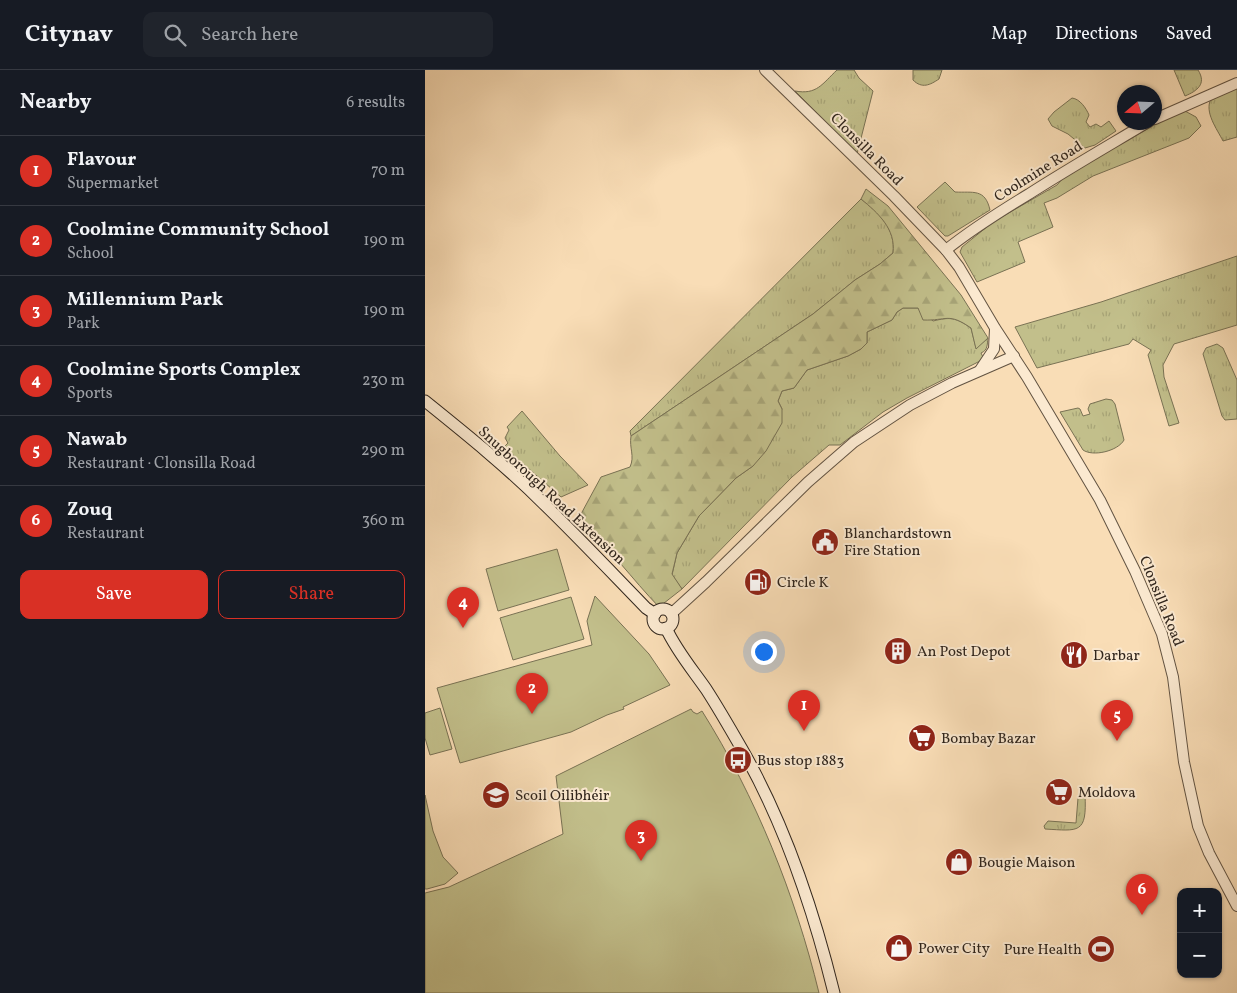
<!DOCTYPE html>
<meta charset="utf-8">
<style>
body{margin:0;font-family:Vollkorn,serif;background:#20242c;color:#f1f3f6}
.controls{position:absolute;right:15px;bottom:15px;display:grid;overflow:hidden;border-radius:10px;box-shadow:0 1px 4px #0004}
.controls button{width:45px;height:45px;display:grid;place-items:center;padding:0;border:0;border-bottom:1px solid #363941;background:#171b24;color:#f1f3f6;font:25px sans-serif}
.compass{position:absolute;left:692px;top:15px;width:45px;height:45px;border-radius:50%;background:#171b24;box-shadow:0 1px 4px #0004;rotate:251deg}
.you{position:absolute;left:338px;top:581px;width:18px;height:18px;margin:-12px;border:4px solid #fff;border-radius:50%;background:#1a73e8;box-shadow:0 0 0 8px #1a73e833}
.badge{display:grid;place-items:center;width:32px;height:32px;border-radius:50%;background:#d93025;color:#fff;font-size:16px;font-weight:700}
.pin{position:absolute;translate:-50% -41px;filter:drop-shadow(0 1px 2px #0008)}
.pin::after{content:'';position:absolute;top:26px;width:18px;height:15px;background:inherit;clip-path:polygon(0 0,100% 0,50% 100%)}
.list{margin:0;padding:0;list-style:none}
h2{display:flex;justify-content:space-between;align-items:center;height:65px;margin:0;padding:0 20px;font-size:21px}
h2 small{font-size:16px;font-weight:400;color:#9ea1a6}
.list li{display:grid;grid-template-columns:32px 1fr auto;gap:15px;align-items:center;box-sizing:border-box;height:70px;padding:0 20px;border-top:1px solid #363941}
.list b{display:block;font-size:19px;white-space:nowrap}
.list p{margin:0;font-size:16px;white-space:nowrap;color:#9ea1a6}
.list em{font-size:16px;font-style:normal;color:#9ea1a6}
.actions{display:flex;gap:10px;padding:15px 20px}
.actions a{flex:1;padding:11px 0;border:1px solid #d93025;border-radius:10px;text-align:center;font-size:18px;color:#d93025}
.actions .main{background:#d93025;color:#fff}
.icon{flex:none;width:28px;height:28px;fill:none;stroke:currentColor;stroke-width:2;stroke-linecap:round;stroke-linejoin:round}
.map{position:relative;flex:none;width:812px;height:923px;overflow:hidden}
header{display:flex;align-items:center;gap:30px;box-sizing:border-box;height:70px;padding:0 25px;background:#171b24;border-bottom:1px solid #363941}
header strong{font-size:24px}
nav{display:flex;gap:28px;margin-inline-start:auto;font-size:18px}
.search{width:350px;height:45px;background:#20242c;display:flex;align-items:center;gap:12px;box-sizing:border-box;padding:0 18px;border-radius:10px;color:#9ea1a6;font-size:19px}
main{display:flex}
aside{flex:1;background:#171b24}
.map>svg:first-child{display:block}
</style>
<header>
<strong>Citynav</strong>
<div class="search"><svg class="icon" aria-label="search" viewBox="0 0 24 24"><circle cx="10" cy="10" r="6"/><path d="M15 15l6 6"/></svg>Search here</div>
<nav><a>Map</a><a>Directions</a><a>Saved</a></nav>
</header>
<main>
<aside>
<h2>Nearby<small>6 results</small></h2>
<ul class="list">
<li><span class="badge">1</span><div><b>Flavour</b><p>Supermarket</p></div><em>70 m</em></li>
<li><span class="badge">2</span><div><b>Coolmine Community School</b><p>School</p></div><em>190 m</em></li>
<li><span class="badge">3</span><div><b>Millennium Park</b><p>Park</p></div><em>190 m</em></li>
<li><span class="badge">4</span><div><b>Coolmine Sports Complex</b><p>Sports</p></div><em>230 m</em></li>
<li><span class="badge">5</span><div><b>Nawab</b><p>Restaurant · Clonsilla Road</p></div><em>290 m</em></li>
<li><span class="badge">6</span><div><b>Zouq</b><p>Restaurant</p></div><em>360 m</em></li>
</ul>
<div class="actions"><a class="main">Save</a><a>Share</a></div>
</aside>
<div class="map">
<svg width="812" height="923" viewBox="0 0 812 923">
<defs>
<pattern id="grass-tufts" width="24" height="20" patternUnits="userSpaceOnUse" patternTransform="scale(1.25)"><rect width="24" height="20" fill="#c2bf8b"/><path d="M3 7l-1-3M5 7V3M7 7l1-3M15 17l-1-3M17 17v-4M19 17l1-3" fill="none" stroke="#a7a477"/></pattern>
<pattern id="forest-firs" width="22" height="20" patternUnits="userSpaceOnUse" patternTransform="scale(1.25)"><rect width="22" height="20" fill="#c2bf8b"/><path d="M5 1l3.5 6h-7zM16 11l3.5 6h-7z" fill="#a7a477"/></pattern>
</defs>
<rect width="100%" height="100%" fill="#f9ddb6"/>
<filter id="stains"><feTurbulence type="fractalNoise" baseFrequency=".004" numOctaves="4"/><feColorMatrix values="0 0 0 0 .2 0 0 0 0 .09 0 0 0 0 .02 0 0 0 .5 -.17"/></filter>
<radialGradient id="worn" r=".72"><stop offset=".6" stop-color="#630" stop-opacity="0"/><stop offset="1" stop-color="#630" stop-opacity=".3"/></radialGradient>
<!-- grass -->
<g fill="url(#grass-tufts)" stroke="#797254">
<path d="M412,0H429L434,8L448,21L432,84L370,21C392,25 397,14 412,0Z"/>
<path d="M488,0H517L514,9C505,15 497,19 488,10Z"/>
<path d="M749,0H773C782,14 772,21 760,26Z"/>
<path d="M812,18V67L798,71C792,59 779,42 786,29Z"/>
<path d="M647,28C655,29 661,38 664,45L661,52L665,57L671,54L676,57L684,51L691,61L670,75L660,78L643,64L627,56L623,49L629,42Z"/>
<polygon points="760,41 771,47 776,56 764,68 668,106 632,128 619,133 628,157 593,172 600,192 552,212 535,182 537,177 568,152 632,115 640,106 731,54"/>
<path d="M520,112L530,122C548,123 560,118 565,140L523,166H520L492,137Z"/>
<path d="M436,129C454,143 471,159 468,183L455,194L430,210L388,244L206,366L205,361Z"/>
<polygon points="812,186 812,255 749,274 738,295 739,307 754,353 744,356 723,285 726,280 708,269 704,274 612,298 590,257 676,232"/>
<path d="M478,238H493L508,251C525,247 530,247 546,258L551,278L563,268C562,275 563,280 556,283L559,289L482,328L458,342L415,375H404L367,407L257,519L247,505L252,483L274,446L311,408L328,396L357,339L353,331L357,321L369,318L382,300L423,286L436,279L442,273V262L467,250L472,242Z"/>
<polygon points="792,274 798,278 812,310 812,349 800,350 797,346 778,284 781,278"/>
<path d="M681,329L687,330L690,334L699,370C693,381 668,387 658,380L635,342L653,338L655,339L658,346L665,344L663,339L665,334Z"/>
<polygon points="97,341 135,386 163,415 136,427 79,377 83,373 80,368 84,360 82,357"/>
<path d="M660,725C662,764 654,761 620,759L619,756L623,751L651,753L653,728Z"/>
</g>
<!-- forest -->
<path fill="url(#forest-firs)" stroke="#797254" d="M441,119L463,136L536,225L563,268L551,279L546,258C523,242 522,251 498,250L493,238H478L472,242L467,250L442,262V273L436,279L423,286L382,300L369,318L357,321L353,331L357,339V353L341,381L328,396L311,408L274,446L252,483L247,504L257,519L234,537C207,509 184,477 155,451L156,444L176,407L205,397C210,386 204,378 206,366L388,244L430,210L455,194L468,183C471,159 453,143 436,129Z"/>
<!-- park -->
<g fill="#c2bf8b" stroke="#797254">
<polygon points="132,479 144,520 73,541 61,499"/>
<polygon points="170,526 224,584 245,615 198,637 199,639 182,645 146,662 35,693 12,618 167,575 162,551"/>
<polygon points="146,527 159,569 88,590 75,548"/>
<polygon points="15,638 27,679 5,685 0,668 0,643"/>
<path d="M266,639L268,642L272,644L277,641C331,727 370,824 394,923H0V823L24,817L138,764L131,706Z"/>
<polygon points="0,725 8,761 18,787 33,803 20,814 2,819 0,819"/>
</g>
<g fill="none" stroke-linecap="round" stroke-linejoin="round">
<!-- tertiary casing -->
<g stroke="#625342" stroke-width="12">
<g id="tertiary">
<polyline points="340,0 469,126 521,180 534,197 570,258 602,307 675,430 710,501 737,564 748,607 759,692 773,756 784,783 812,836"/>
<polyline points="730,49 812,13"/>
<path d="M521,180C547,159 576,141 604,124C643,99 683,76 723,52"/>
<polyline points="555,300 569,279 570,259"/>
<polyline points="246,544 281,512 383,412 429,372 485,335 527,313 589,286"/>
</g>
</g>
<!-- secondary casing -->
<g stroke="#30251c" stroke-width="13">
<g id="secondary">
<path d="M0,331C41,364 82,397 119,434C154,468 187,503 221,538L230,544"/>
<circle cx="238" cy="549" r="10"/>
<path d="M241,558C251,580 267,599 281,619C294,639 306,660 318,681C359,753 389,842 409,923"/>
</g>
</g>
<!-- tertiary -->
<use href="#tertiary" stroke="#fbe9d0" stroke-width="10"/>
<!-- secondary -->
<use href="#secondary" stroke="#fbe9d0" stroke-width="11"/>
</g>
<!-- icons -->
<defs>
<g id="civic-disc" transform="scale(1.4375)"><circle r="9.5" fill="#8f2418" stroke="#fbe9d0"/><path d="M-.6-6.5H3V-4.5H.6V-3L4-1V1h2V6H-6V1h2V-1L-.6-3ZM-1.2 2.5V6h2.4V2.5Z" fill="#fff"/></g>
<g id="fuel-disc" transform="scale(1.4375)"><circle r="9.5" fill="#8f2418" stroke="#fbe9d0"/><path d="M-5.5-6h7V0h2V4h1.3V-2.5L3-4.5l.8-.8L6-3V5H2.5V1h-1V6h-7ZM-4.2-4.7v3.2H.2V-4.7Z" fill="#fff"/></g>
<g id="building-disc" transform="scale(1.4375)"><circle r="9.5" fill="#8f2418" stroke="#fbe9d0"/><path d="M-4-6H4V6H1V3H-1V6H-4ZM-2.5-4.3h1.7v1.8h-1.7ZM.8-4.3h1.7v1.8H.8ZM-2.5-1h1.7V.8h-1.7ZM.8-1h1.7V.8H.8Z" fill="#fff"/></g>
<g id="restaurant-disc" transform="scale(1.4375)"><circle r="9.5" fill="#8f2418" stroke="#fbe9d0"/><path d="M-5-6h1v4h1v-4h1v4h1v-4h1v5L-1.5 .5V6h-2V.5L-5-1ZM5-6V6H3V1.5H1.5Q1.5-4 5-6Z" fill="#fff"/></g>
<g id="supermarket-disc" transform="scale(1.4375)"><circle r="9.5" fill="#8f2418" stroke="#fbe9d0"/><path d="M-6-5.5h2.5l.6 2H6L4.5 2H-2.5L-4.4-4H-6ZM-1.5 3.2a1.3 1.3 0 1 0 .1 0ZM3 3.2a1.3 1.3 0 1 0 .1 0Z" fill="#fff"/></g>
<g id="bus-disc" transform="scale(1.4375)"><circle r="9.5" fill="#8f2418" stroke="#fbe9d0"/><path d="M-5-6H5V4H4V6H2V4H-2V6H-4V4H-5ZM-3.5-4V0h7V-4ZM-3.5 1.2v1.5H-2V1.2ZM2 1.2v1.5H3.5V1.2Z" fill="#fff"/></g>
<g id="school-disc" transform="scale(1.4375)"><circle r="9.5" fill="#8f2418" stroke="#fbe9d0"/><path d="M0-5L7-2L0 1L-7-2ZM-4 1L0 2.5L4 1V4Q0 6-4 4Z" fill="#fff"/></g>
<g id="shop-disc" transform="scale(1.4375)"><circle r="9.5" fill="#8f2418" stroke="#fbe9d0"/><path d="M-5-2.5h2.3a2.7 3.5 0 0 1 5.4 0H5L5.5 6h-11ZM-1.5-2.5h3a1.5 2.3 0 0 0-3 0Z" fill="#fff"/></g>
<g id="stadium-disc" transform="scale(1.4375)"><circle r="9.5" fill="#8f2418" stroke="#fbe9d0"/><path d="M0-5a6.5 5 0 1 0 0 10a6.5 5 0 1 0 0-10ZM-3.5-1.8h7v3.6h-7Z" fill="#fff"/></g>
</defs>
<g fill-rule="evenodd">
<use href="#civic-disc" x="400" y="472"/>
<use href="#fuel-disc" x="333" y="512"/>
<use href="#building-disc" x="473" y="581"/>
<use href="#restaurant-disc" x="649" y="585"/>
<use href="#supermarket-disc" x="497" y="668"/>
<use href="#bus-disc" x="313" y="690"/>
<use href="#supermarket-disc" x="634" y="722"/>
<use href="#school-disc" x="71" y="725"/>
<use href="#shop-disc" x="534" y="792"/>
<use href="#shop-disc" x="474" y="878"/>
<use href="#stadium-disc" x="676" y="879"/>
</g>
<g text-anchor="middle" stroke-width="4" stroke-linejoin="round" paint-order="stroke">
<!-- street labels -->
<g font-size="15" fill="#30251c" stroke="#fbe9d0">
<text transform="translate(442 79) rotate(45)" y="5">Clonsilla Road</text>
<text transform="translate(613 101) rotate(-32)" y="5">Coolmine Road</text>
<text transform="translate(127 425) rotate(43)" y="5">Snugborough Road Extension</text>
<text transform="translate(737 531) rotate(68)" y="5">Clonsilla Road</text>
</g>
<!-- poi labels -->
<g font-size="15" fill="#30251c" stroke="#fbe9d0" text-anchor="start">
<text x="419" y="468">Blanchardstown<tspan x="419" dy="17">Fire Station</tspan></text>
<text x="352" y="517">Circle K</text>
<text x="492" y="586">An Post Depot</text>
<text x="668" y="590">Darbar</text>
<text x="516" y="673">Bombay Bazar</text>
<text x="332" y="695">Bus stop 1883</text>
<text x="653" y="727">Moldova</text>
<text x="90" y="730">Scoil Oilibhéir</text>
<text x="553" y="797">Bougie Maison</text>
<text x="493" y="883">Power City</text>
<text x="657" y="884" text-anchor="end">Pure Health</text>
</g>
</g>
<rect width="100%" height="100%" filter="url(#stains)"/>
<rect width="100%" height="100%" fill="url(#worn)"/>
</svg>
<div class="controls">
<button>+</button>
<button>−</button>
</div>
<svg class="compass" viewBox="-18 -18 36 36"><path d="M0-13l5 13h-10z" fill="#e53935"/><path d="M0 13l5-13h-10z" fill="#9ea1a6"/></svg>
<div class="you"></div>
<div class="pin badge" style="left:379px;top:661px">1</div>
<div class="pin badge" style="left:107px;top:644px">2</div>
<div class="pin badge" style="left:216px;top:791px">3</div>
<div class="pin badge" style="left:38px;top:558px">4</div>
<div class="pin badge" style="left:692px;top:671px">5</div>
<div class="pin badge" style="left:717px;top:845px">6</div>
</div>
</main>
